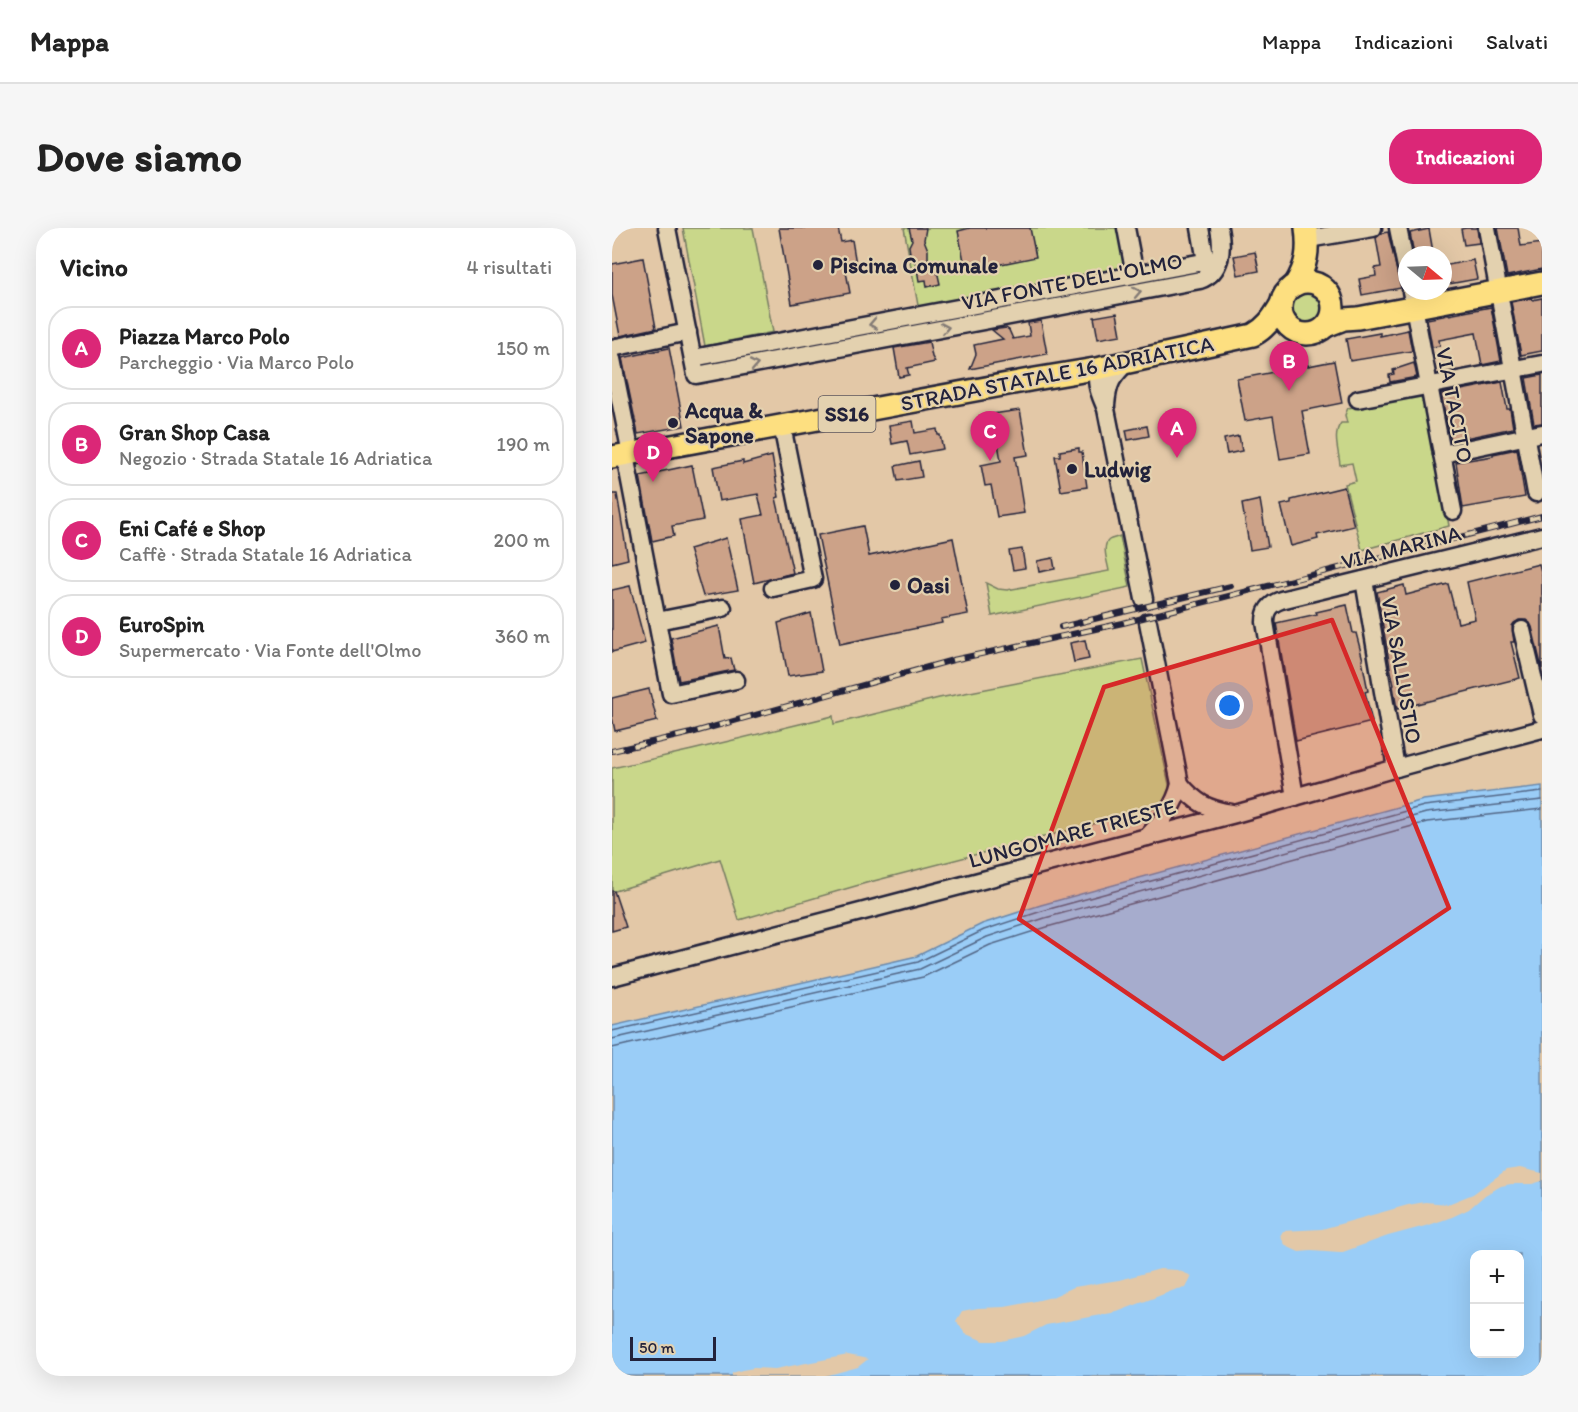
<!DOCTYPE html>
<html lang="it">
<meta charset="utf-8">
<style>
body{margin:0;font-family:Itim,sans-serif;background:#f6f6f6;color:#222}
.controls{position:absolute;right:18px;bottom:18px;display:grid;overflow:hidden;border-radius:12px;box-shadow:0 6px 24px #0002}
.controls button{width:54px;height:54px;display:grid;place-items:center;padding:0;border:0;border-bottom:2px solid #e0e0e0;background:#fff;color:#222;font:30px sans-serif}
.compass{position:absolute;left:786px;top:18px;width:54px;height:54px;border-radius:50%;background:#fff;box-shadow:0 6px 24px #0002;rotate:109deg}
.scale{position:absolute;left:18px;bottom:15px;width:86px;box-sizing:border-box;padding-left:6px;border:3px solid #22223b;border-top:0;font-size:16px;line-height:21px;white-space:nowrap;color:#22223b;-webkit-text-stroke:4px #e3d1af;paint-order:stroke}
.you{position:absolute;left:618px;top:478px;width:21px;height:21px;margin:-15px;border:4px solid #fff;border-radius:50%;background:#1a73e8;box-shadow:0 0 0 9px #1a73e833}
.badge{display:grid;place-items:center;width:39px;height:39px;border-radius:50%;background:#db2777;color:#fff;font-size:20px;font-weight:700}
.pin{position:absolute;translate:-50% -50px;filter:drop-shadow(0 2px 3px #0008)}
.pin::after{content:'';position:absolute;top:32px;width:21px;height:18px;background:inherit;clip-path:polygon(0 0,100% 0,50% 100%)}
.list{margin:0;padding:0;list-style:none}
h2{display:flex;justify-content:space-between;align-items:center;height:78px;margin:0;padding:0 24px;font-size:26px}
h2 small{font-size:20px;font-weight:400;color:#767676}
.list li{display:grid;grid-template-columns:39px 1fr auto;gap:18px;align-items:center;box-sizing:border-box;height:84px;margin:0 12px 12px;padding:0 12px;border:2px solid #e0e0e0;border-radius:24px}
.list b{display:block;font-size:22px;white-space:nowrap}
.list p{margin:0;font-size:20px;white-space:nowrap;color:#767676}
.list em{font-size:20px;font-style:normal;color:#767676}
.map{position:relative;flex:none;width:930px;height:1148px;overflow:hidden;border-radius:24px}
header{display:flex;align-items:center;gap:36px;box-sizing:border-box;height:84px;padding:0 30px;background:#fff;border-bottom:2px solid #e0e0e0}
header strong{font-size:28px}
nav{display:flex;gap:33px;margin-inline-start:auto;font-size:21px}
.intro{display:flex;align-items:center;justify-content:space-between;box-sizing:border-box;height:144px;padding:0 36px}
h1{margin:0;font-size:42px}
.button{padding:15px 27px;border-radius:24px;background:#db2777;color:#fff;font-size:21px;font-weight:700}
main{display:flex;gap:36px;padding:0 36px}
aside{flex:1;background:#fff;border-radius:24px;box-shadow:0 6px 24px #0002}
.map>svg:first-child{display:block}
</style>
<header>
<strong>Mappa</strong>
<nav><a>Mappa</a><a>Indicazioni</a><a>Salvati</a></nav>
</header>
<div class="intro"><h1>Dove siamo</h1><a class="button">Indicazioni</a></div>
<main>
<aside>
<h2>Vicino<small>4 risultati</small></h2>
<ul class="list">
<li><span class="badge">A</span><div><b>Piazza Marco Polo</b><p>Parcheggio · Via Marco Polo</p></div><em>150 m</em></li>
<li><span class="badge">B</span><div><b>Gran Shop Casa</b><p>Negozio · Strada Statale 16 Adriatica</p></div><em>190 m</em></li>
<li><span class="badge">C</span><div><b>Eni Café e Shop</b><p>Caffè · Strada Statale 16 Adriatica</p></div><em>200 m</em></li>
<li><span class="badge">D</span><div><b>EuroSpin</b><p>Supermercato · Via Fonte dell'Olmo</p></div><em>360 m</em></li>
</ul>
</aside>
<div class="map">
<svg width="930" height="1148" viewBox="0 0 930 1148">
<rect width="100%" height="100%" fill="#e3c8a7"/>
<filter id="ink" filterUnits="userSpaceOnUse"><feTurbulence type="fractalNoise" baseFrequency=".0167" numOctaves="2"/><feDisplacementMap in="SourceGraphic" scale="12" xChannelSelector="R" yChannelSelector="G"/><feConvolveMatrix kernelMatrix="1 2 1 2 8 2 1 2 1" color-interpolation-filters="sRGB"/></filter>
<g filter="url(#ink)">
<!-- green -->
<g fill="#c9d78a" stroke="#767c62" stroke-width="1.5">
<polygon points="71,0 141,0 161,104 93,118"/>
<polygon points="292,0 507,0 515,45 307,83"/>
<circle cx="694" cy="81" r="17"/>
<path d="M813,165L837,298L750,322L733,256L744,253L740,235L728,237C727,224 720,206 729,195H735L733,187L736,180Z"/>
<path d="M508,308L518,359L380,388L374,355L386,361L395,362L497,343C496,335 489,318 497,312C500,310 504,310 508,308Z"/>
<polygon points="530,431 558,561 554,574 551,578 254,655 127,692 108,631 0,664 0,540 80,522 221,488 222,496 327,470"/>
</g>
<!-- water -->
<path fill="#9acdf7" stroke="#6a89ac" stroke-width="1.5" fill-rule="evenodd" d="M930,558V1148H0V798L305,728L370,696L429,677L811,572ZM862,1026H908V1126H862Z"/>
<!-- pier -->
<g fill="#e3c8a7">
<polygon points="908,940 930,945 930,953 920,956 899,956 889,958 873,967 857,981 840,989 817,997 776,1008 728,1025 699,1023 687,1024 674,1018 668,1008 671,1003 710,1001 796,977 813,974 836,976 861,966 894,942"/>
<polygon points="548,1041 565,1042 580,1048 574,1060 565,1061 505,1084 434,1097 412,1108 390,1113 372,1113 354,1106 344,1093 350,1083 366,1080 393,1079 419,1074 440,1069 462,1059 507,1052"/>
<polygon points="236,1127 256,1131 246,1139 213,1148 120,1148 120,1145 130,1142 142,1140 163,1141"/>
</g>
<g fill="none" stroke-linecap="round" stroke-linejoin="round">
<!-- shore -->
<g stroke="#526686" stroke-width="1.5">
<polyline points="0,803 306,734 372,702 430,683 812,578 930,564"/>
<polyline points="0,811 308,741 375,709 433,690 814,585 930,572"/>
<polyline points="0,820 311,749 378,717 435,699 815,594 930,581"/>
</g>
</g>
<!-- building -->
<g fill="#cca288" stroke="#22223b" stroke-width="1.5">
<polygon points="167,0 226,0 229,14 240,12 244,36 233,38 238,65 180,76"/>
<polygon points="297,0 314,0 312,12 316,22 316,31 326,47 328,56 315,59 314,52 307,53 304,35 300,32 298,25 297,18 300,12"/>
<polygon points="358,0 418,0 424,29 354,43 346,3"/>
<polygon points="854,0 865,0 867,15 852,17 849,1"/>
<polygon points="886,0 906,0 909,18 930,15 930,41 895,48"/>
<polygon points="817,1 821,24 802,27 798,5"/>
<polygon points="776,4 789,60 750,67 747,51 764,48 763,40 769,39 764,10 770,5"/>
<polygon points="643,24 647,43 626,47 622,28"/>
<polygon points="31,30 44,100 8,108 0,67 0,36"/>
<polygon points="861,32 865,51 831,57 831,38"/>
<polygon points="920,70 920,72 930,70 930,123 909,127 899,74"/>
<polygon points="879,79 889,133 870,137 864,105 827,112 828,118 820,119 815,91"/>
<polygon points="505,85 509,107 486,111 482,89"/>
<polygon points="429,93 435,126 358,141 364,126 362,117 391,111 380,102 394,100 397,102 401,111 418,108 416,95"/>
<polygon points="796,102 800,123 738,133 734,111 768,105 768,108"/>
<polygon points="317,114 320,129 323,134 295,140 297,147 287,149 282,120"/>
<polygon points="57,120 72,198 26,206 10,130"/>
<polygon points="694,128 696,138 722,133 730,175 690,183 698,226 668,231 661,188 633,193 625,151 683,140 681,130"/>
<polygon points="802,135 805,149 778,154 777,147 782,146 781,142"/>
<polygon points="930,147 930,195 922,196 914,150"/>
<polygon points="890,154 895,181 898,181 901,200 839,213 829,166"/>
<polygon points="408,182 416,227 403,229 412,285 385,289 379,257 373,258 369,237 389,233 381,186"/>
<polygon points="301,193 303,205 325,201 326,207 328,207 331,221 298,227 295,213 280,216 277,197"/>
<polygon points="535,198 537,208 516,212 514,202"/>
<polygon points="627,208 630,223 615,226 612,211"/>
<polygon points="467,220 467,224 470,224 475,259 449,263 443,228 448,228 448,223"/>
<polygon points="905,221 913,269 851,280 844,234 881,228 881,226"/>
<polygon points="160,228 167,269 164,270 181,345 142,355 130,291 151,287 146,266 107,273 101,239 131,233 131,236"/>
<polygon points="307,233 310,249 286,253 283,238"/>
<polygon points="80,237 91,292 60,298 62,308 40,313 28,248"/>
<polygon points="732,259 742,298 705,307 706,311 679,318 669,277 679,275 679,272"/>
<polygon points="0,266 5,266 16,331 0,335"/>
<polygon points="648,272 656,319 638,322 630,276"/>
<polygon points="251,298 257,328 341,310 356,386 329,391 330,395 228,416 206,307"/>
<polygon points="114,310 126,362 91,368 77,321"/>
<polygon points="410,321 413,340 401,342 397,323"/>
<polygon points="441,330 443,341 427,344 425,333"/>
<polygon points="927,336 930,347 930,441 920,399 918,395 914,392 907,392 902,395 900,398 902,414 899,414 908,450 785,481 781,458 782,457 778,439 765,364 792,357 794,367 836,356 846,395 863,391 855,354"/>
<polygon points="18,358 33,415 0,424 0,362"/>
<polygon points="735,377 741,405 744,405 751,432 750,432 756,463 753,464 760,494 684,513 664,395 705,386 704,384"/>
<polygon points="199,385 210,443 176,448 166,395"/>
<polygon points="107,398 113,431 119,430 122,442 67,453 59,410"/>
<polygon points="473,412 477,431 462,434 458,415"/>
<polygon points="37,461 45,493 3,503 0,489 0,470"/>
<polygon points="0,663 2,663 14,699 0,703"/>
</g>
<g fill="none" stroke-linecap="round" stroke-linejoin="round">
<!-- minor casing -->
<g stroke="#22223b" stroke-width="21">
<g id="minor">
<path d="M55,0L84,147L588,52C610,44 611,20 607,0"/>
<polyline points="514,0 523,47"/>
<polyline points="588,0 596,44"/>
<polyline points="786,0 795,44"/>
<polyline points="875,0 924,265"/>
<polyline points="696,11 761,0"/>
<polyline points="799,63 841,283"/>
<polyline points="0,120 76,104"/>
<polyline points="81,130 607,31"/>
<polyline points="0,131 19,226"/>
<path d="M489,140C480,152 489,168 494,181L532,371"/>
<polyline points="746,171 930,136"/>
<path d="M494,177C496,154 500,149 516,133"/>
<polyline points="830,226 930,205"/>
<polyline points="13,227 59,466 124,452"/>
<polyline points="752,352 784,540"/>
<polyline points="161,360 201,351 170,198"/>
<polyline points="45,393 111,380"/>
<polyline points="910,402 930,487"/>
<path d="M568,556C584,575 595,581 620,585"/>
<path d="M683,569L653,394C653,382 658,376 669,372L930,308"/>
<path d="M535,609C550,593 563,578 568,556L536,394"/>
<polyline points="0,749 623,586 795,537 930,501"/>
</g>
</g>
<!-- major casing -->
<g stroke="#22223b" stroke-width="26">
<g id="major">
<circle cx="695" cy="80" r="26"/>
<path d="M683,57C695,37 697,23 694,0"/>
<polyline points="714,98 732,91 746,90 930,55"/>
<path d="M0,229L423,151L489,140L641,107C654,100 661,90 668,78"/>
</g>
</g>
<!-- minor -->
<use href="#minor" stroke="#e3d1af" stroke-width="16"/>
<!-- major -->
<use href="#major" stroke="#fddf80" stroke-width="21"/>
<!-- rail casing -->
<g stroke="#22223b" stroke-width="6">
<g id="rail">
<polyline points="449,399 619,358"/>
<polyline points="0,523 79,505 341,432 511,395 930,288"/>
</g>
</g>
<!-- rail -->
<use href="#rail" stroke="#e3d1af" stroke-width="4" stroke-dasharray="11" stroke-linecap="butt"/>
</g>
<!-- one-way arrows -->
<defs><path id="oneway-chevron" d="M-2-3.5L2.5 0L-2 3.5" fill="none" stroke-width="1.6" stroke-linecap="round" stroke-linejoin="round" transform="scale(1.5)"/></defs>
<g stroke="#827a75">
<use href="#oneway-chevron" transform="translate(525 64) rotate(-11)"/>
<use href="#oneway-chevron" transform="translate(261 96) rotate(169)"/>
<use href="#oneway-chevron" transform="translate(333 100) rotate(-11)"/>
<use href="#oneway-chevron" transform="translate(142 137) rotate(-11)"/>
</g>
</g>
<!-- marked area -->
<path fill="#d62828" fill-opacity="0.2" stroke="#d62828" stroke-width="4.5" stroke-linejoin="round" d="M720,392L837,680L611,831L407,691L492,459Z"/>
<!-- markers -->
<g fill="#22223b" stroke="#e3d1af" stroke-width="2">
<circle cx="206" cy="37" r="6"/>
<circle cx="61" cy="195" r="6"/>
<circle cx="460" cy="241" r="6"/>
<circle cx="283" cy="357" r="6"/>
</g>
<g text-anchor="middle" stroke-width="4.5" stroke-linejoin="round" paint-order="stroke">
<!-- shield labels -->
<rect fill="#e3d1af" stroke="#5c565e" stroke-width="1.5" x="206.5" y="168" width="57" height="36" rx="4.5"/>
<g font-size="21" font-weight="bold" fill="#22223b">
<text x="235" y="193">SS16</text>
</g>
<!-- poi labels -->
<g font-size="22" font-weight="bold" fill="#22223b" stroke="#e3d1af" text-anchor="start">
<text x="218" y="45">Piscina Comunale</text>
<text x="73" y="190">Acqua &amp;<tspan x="73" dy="25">Sapone</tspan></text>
<text x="472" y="249">Ludwig</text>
<text x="295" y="365">Oasi</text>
</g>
<!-- street labels -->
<g font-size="22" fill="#22223b" stroke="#e3d1af">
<text transform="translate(460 53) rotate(-11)" y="8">VIA FONTE DELL'OLMO</text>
<text transform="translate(445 145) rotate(-11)" y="8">STRADA STATALE 16 ADRIATICA</text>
<text transform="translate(843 177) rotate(79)" y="8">VIA TACITO</text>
<text transform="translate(789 319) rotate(-14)" y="8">VIA MARINA</text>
<text transform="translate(790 442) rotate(80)" y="8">VIA SALLUSTIO</text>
<text transform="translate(460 605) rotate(-15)" y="8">LUNGOMARE TRIESTE</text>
</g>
</g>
</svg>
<div class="controls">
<button>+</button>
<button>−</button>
</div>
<svg class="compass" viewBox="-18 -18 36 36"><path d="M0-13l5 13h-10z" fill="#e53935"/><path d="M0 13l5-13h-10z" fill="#767676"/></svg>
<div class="scale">50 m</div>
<div class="you"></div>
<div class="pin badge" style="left:565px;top:230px">A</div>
<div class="pin badge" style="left:677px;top:163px">B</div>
<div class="pin badge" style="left:378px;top:233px">C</div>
<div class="pin badge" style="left:41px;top:254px">D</div>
</div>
</main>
